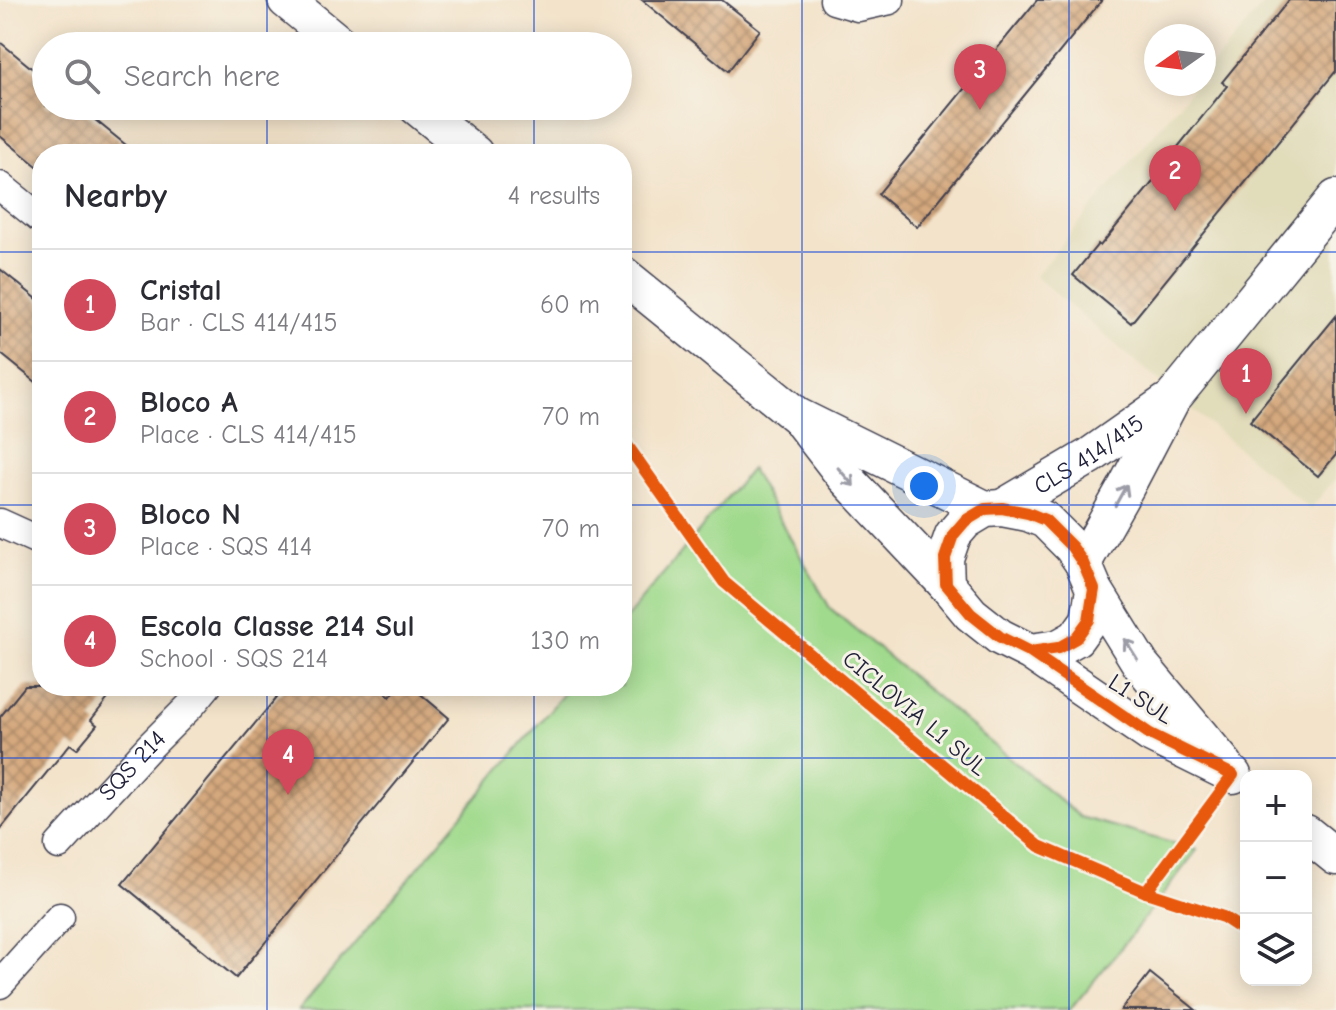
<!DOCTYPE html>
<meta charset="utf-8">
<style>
body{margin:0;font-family:"Comic Neue",sans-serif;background:#f2f2f3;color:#2b2b33}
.controls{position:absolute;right:24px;bottom:24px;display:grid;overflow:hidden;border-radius:16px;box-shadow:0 4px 20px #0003}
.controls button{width:72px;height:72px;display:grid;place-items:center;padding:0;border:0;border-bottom:2px solid #e1e1e2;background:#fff;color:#2b2b33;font:40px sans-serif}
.compass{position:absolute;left:1144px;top:24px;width:72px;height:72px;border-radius:50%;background:#fff;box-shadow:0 4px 20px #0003;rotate:256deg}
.you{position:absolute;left:924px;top:486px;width:28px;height:28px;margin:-20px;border:6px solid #fff;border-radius:50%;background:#1a73e8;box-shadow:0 0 0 12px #1a73e833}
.badge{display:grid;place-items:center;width:52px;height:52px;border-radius:50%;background:#d1495b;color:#fff;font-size:26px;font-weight:700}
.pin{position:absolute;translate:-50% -66px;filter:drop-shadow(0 2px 4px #0008)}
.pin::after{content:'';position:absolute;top:42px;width:28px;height:24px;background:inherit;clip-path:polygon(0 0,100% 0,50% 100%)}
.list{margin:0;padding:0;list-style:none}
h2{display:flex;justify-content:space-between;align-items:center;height:104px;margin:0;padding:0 32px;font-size:34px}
h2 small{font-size:26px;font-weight:400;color:#7c7c81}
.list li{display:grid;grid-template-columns:52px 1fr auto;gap:24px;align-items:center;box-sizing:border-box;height:112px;padding:0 32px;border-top:2px solid #e1e1e2}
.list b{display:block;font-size:30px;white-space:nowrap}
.list p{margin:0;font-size:26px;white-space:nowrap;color:#7c7c81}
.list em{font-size:26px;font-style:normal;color:#7c7c81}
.icon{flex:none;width:44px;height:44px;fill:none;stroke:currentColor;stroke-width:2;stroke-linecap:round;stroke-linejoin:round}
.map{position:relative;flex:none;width:1336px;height:1010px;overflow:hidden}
.search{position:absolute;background:#fff;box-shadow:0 4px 20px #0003;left:32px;top:32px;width:600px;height:88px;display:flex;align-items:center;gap:20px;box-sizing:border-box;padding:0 28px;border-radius:44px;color:#7c7c81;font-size:30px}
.panel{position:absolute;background:#fff;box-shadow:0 4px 20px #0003;left:32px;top:144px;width:600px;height:552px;border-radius:32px}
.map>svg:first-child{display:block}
</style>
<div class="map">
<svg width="1336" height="1010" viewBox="0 0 1336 1010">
<defs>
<pattern id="building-cross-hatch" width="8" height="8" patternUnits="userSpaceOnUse" patternTransform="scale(2)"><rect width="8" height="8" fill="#d5a97e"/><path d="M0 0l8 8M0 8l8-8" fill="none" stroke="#ac8968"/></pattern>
</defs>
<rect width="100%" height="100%" fill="#f7f3e8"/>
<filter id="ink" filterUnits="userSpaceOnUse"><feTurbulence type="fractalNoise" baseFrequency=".0125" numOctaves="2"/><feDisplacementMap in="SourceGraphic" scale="16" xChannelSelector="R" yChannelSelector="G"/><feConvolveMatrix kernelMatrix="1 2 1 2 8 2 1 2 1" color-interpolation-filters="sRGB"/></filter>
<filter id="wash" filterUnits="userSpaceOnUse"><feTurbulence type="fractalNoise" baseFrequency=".006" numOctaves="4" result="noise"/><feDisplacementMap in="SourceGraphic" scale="32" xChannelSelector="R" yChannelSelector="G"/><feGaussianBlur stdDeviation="1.8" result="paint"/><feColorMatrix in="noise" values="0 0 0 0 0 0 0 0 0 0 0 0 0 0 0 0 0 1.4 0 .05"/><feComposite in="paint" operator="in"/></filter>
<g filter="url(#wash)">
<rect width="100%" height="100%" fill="#f3e3ca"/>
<!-- built -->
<polygon fill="#e1dcba" points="1267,0 1336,0 1336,478 1310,509 1035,276 1196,84 1204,84 1204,75"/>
<!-- grass -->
<polygon fill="#a0da8d" stroke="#617e64" stroke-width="2" points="751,469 830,608 1080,817 1197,850 1126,942 1070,1010 299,1010 570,686 622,686 622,623"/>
<g id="blocks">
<!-- building -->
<g fill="url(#building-cross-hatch)">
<polygon points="642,0 722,0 760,30 728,71"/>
<polygon points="1037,0 1102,0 917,227 878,194"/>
<polygon points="1289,0 1336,0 1336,71 1131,323 1073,275 1098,244 1100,246 1172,159 1169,158 1227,86 1222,82"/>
<polygon points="0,42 46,80 46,106 78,106 137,154 42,154 42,170 0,136"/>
<polygon points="0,269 42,303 42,387 0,353"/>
<polygon points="1336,316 1336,455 1318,476 1250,421"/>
<polygon points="25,686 118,686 91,720 97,725 77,749 70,744 0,830 0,717"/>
<polygon points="286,686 377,686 390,697 399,686 411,686 449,718 236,978 122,884"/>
<polygon points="1150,973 1196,1010 1121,1010"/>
</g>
</g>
</g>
<g filter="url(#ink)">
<use href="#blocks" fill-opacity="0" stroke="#413f50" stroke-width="2"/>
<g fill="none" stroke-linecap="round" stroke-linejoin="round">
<!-- minor casing -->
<g stroke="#413f50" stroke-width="31">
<g id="minor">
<polyline points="834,0 858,7 890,0"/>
<polyline points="0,186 42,220"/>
<polyline points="0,523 42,542"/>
<path id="s1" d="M59,845L149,747L193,703L207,686"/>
<polyline points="0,984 60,917"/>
</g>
</g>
<!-- tertiary casing -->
<g stroke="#413f50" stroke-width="39">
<g id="tertiary">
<polyline points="286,0 342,46"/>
<polyline points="416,106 475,154"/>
<polyline points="622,274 797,416 985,509"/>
<polyline points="803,423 844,476 946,584"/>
<path id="s2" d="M1002,508L1090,456L1167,402"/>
<polyline points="1083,563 1126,487 1172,399 1336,198"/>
<polyline points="1094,589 1141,665 1225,765"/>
<polyline points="1030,652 1058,648 1076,638 1089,620 1094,589 1083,563 1072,547 1045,520 1028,513 1002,508 985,509 965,521 953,535 945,558 946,584 971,614 1000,637 1030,652 1150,734 1233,775"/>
<polyline points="1306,833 1336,857"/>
</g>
</g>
<!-- minor -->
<use href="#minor" stroke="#fff" stroke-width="28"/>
<!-- tertiary -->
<use href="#tertiary" stroke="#fff" stroke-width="36"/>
<!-- cycleway casing -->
<g stroke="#f7f3e8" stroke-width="17">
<g id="cycleway">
<polyline points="622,438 724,582 1039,846 1146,892 1223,917 1246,932"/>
<polyline points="1030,652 1058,648 1076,638 1089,620 1094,589 1083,563 1072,547 1045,520 1028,513 1002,508 985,509 965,521 953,535 945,558 946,584 971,614 1000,637 1030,652 1150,734 1233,775 1146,892"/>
</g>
</g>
<!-- cycleway -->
<use href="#cycleway" stroke="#e8590c" stroke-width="12"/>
</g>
<!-- one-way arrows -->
<defs><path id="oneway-shaft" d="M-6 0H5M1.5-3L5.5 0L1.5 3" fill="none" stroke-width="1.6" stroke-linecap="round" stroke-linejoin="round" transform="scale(2)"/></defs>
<g stroke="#9c9ca7">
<use href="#oneway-shaft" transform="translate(846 477) rotate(49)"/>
<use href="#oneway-shaft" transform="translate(1121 495) rotate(-61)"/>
<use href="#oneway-shaft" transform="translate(1131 649) rotate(-122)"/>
</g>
</g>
<!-- grid -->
<path fill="none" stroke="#1d4ed8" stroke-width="2" stroke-opacity="0.55" d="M267,0V46M534,0V46M802,0V1010M1069,0V1010M267,106V154M534,106V154M0,252H42M622,252H1336M0,505H42M622,505H1336M267,686V1010M534,686V1010M0,758H1336"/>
<g text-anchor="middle" stroke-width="6" stroke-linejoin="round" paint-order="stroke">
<!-- street labels -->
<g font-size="24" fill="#22223b" stroke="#f7f3e8">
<text dy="8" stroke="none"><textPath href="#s2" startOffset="102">CLS 414/415</textPath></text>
<text transform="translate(1141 699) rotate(33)" y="8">L1 SUL</text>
<text transform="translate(915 713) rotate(40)" y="8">CICLOVIA L1 SUL</text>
<text dy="8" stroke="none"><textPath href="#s1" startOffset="108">SQS 214</textPath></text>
</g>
</g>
</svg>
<div class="controls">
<button>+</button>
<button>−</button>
<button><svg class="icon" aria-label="layers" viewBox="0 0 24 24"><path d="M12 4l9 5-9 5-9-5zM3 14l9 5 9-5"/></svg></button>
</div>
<svg class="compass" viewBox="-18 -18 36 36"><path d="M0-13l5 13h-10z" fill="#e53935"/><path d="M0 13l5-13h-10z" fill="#7c7c81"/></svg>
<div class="you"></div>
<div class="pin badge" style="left:1246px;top:414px">1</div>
<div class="pin badge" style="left:1175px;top:211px">2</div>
<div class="pin badge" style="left:980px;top:110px">3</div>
<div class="pin badge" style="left:288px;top:795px">4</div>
<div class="search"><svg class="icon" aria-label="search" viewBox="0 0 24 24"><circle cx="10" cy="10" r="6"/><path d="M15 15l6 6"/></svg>Search here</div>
<section class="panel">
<h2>Nearby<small>4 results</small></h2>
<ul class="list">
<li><span class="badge">1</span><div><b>Cristal</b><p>Bar · CLS 414/415</p></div><em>60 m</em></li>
<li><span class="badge">2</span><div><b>Bloco A</b><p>Place · CLS 414/415</p></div><em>70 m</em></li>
<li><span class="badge">3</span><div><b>Bloco N</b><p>Place · SQS 414</p></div><em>70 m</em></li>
<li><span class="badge">4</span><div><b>Escola Classe 214 Sul</b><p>School · SQS 214</p></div><em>130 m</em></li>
</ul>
</section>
</div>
